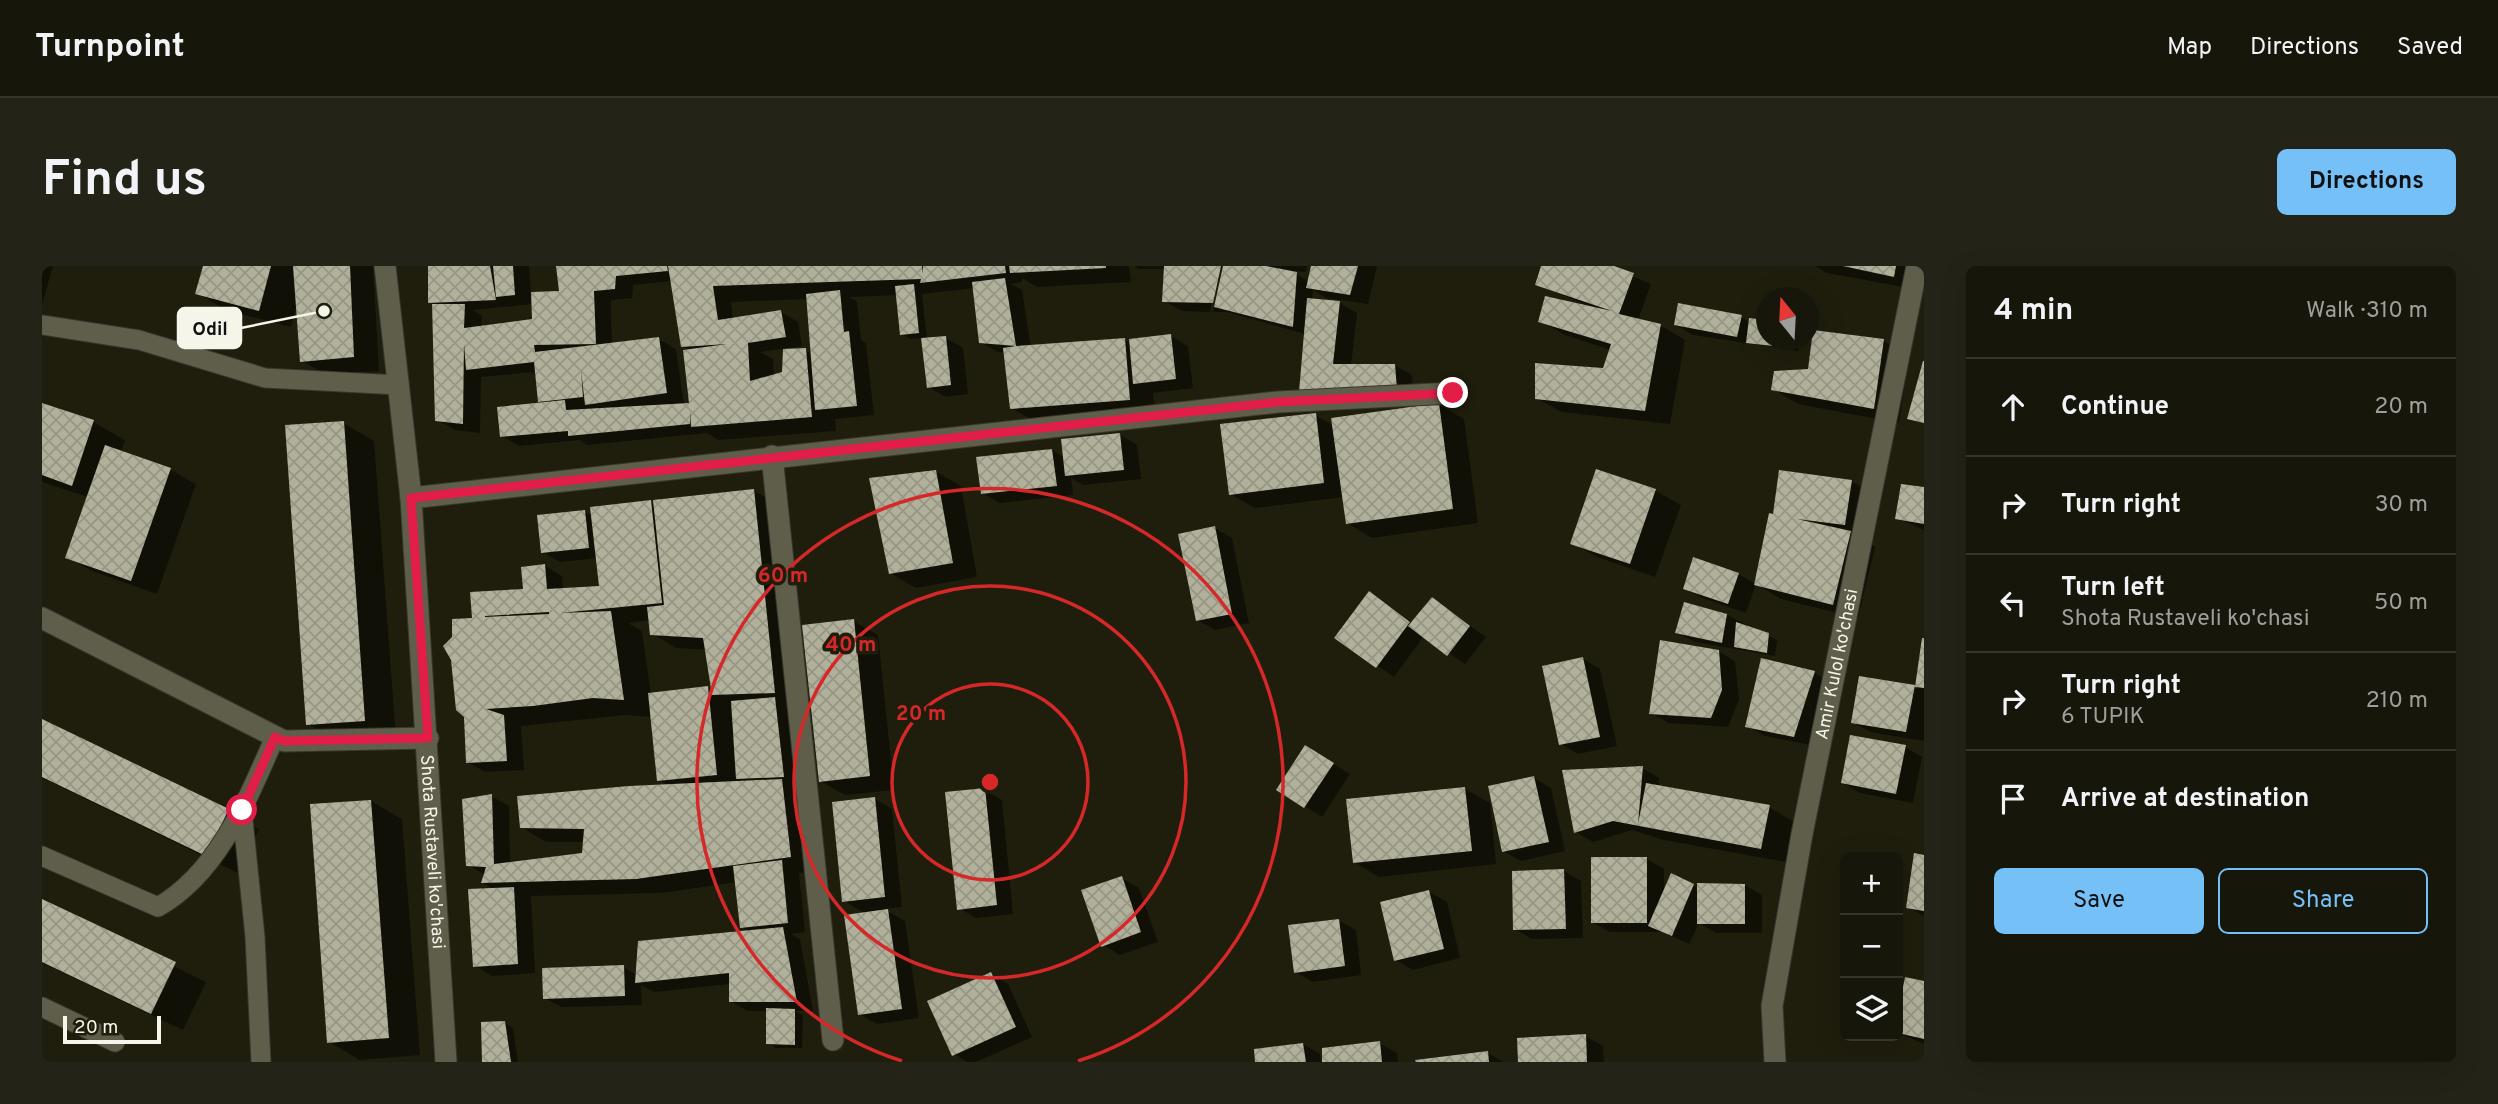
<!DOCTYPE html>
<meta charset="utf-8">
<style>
body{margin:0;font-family:Overpass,sans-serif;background:#242318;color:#f1f3f6}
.controls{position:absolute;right:21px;bottom:21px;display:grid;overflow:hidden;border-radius:10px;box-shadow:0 7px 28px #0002}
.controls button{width:63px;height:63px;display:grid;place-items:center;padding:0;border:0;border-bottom:2px solid #36352b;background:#17160a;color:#f1f3f6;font:35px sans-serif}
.compass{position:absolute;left:1714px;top:21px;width:63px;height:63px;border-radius:50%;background:#17160a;box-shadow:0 7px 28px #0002;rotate:342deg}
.scale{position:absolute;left:21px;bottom:18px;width:98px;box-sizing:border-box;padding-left:7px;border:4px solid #f5f5ea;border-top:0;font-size:19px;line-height:24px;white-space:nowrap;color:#f5f5ea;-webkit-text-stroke:5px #1f1e0d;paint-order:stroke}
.stop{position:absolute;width:21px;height:21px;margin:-16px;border:5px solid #e11d48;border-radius:50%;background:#fff}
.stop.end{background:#e11d48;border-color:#fff;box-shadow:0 2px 7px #0008}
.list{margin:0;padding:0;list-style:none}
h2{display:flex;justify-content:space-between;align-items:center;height:91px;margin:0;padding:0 28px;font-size:30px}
h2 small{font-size:23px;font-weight:400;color:#9e9f9c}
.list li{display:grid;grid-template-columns:46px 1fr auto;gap:21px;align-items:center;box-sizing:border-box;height:98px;padding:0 28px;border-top:2px solid #36352b}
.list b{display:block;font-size:26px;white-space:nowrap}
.list p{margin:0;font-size:23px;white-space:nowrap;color:#9e9f9c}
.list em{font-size:23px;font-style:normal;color:#9e9f9c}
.actions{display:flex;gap:14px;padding:21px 28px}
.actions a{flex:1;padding:16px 0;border:2px solid #75c0f6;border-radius:10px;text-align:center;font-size:24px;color:#75c0f6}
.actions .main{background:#75c0f6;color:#111}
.icon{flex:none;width:38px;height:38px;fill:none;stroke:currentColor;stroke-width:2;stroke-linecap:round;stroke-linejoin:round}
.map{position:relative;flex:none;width:1882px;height:796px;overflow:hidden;border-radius:10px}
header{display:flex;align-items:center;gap:42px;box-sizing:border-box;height:98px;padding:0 35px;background:#17160a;border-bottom:2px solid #36352b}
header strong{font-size:33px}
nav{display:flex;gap:38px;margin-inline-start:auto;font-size:24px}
.intro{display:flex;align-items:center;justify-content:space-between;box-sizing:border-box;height:168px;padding:0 42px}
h1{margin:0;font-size:49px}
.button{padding:18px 32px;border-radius:10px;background:#75c0f6;color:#111;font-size:24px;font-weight:700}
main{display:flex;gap:42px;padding:0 42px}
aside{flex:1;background:#17160a;border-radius:10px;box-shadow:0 7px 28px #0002}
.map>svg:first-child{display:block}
</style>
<header>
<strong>Turnpoint</strong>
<nav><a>Map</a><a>Directions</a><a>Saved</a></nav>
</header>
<div class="intro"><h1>Find us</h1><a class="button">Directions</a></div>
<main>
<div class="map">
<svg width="1882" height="796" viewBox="0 0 1882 796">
<defs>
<pattern id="building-cross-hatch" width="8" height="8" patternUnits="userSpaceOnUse" patternTransform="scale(1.75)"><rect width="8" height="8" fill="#b1b09a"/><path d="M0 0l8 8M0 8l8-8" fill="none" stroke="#979685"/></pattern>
</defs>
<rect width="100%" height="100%" fill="#1f1e0d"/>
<!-- shadow -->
<g fill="#0007" fill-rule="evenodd">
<polygon points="0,0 11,0 0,39"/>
<polygon points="162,0 331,0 337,105 285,109 260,95 255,38 249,61 186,45 155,27"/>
<path d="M388,0H487L489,27L519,26L516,0H618L629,9V5L620,0H1087L1089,16L995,21L980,12V16L969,18L980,24L989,82L1083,74L1089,78L1129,70L1146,80L1151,122L1111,127L1113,148L995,156L969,142L964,87L956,86L938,76L933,22L880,28L885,73L904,72L921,82L926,128L904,131L886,121L881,72L868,73L860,68L856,29L807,31L815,36L819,74L824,77L832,149L793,153L794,165L676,174L665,167L545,179L538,174L477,180L460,170L498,139L494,106L439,111L438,167L413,164L395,154ZM630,15L640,80L649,84V139H642L634,83L616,73L570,78L569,34L590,32L591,19ZM766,33L770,88L763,84L742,107L732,110L731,93L718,86L760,80L756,56L739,46L691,54L689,36ZM491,38L492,54L439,61L440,50L431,44Z"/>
<polygon points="1092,0 1265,0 1264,6 1249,5 1268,16 1271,0 1335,0 1326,38 1284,32 1271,24 1270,34 1298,37 1315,47 1309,100 1352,99 1370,109 1372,132 1276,135 1263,68 1185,46 1171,46 1180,2 1176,2 1168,46 1140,45 1122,35 1124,3 1097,3"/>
<polygon points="1501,0 1567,0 1609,18 1596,54 1618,59 1643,74 1628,158 1520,146 1494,132 1562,104 1569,84 1523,69 1498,55 1544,39 1495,18"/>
<polygon points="1773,0 1881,0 1877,24 1785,7"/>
<polygon points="1699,51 1708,56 1724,55 1724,74 1758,74 1756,85 1651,69 1634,59"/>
<polygon points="1842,75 1867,90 1857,157 1756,138 1731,123"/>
<polygon points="0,139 51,156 83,174 79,186 129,204 154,218 115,328 50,305 25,291 46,231 0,216"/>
<polygon points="1397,139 1422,153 1436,257 1330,272 1305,257 1302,231 1213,242 1188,228 1273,149 1292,160"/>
<polygon points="301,157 332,175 354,472 297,476 266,458"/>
<polygon points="1078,169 1095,179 1099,213 1042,219 1029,212 1031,229 958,237 940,227 1010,184 1023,192"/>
<polygon points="1555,205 1614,225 1639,239 1613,311 1555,291 1530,277"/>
<polygon points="894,206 919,220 935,311 874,322 848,307"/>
<polygon points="1809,215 1826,225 1820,268 1809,266 1833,281 1816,352 1739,333 1714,318 1732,250"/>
<polygon points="1882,223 1882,264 1855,252"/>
<path d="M712,225L737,239L758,520H750L765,529L773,605L757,607L763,666L749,668L758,673L771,745H753L761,749L760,782H734L726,777L725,745H706L688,735V718L612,726L599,719L600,739L520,741L502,732L581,701L595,709L708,666L699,661L695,616L620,627L489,630L493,707L450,710L433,700L453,624L441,617L443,609L426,599L449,530L467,540L468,595L541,589L542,576H504L479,561L627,520L617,514L610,451L583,449L479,460L482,504L443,506L426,496L437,353L483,325L503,300L520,310L521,324L559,323L556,292L518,296L500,286L543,246L551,250L608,236L614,239ZM609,354L610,368L635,382L665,384L672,426L665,422L609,428L600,365L586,357Z"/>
<polygon points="1173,262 1190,272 1207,357 1173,364 1155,354"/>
<polygon points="1696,308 1714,318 1704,347 1660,332 1643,322"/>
<polygon points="1327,327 1371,357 1390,333 1444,371 1423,398 1382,370 1352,411 1294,371"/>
<polygon points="1685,349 1735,374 1733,390 1653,376 1635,367"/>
<polygon points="811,355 836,369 852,524 803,529 778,515"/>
<polygon points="1882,373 1882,475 1828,466 1811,456 1872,421 1875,423"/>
<polygon points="1676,385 1693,395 1697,434 1686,461 1627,457 1609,447"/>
<polygon points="1541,393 1558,403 1575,480 1536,488 1519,478"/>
<polygon points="1772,407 1789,416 1769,479 1723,470 1705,460"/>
<polygon points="0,454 217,563 196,607 0,512"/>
<polygon points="1863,481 1880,491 1871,537 1818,527 1801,517"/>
<polygon points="1280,491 1308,508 1280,551 1236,523"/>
<polygon points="1600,502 1617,512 1617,521 1727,541 1752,556 1744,596 1622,574 1590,564 1551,576 1534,566"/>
<polygon points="1492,512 1509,522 1523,585 1479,595 1461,585"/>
<polygon points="1423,523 1448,537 1454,598 1337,611 1312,596"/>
<polygon points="942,524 960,534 971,648 934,652 917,642"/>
<polygon points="833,533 850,543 860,641 842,643 863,655 877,752 835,758 817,748 824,648 802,635"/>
<polygon points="329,535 360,553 378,789 318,794 287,776"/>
<polygon points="1882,591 1882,650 1866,641"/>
<polygon points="1605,593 1622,603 1622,627 1630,610 1657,622 1703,619 1720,629 1720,667 1674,667 1657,657 1647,678 1621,666 1568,666 1550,656"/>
<polygon points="1522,605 1539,615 1541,672 1490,673 1473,663"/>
<polygon points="1079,612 1097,622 1116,676 1078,689 1061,679"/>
<polygon points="1387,626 1405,636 1418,692 1371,704 1354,694"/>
<polygon points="0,635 164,716 141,764 0,697"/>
<polygon points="1296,654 1314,664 1319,709 1271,716 1253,706"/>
<polygon points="949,708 966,718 990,771 934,796 925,796 912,788"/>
<polygon points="1864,713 1882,716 1882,778 1856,767"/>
<polygon points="463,757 471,762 476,796 441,796 440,758"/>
<polygon points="1543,770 1561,780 1562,796 1478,796 1477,773"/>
<polygon points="1337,777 1355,787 1356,796 1282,796 1282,783"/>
<polygon points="1261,778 1278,788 1279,796 1215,796 1214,785"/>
<polygon points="1446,787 1462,796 1376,796"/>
</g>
<!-- building -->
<g fill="url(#building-cross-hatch)" fill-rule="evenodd">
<polygon points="161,0 229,0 217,45 153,28"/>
<polygon points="251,0 308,0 312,91 258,96"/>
<polygon points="386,0 448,0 454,34 386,37"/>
<polygon points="451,0 471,0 473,29 454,31"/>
<polygon points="514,0 625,0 626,5 574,10 573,23 552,25 554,78 492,79 493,86 617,71 625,127 543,139 539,104 541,131 496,136 492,96 424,104 422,78 421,158 393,155 390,38 423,38 422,62 490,53 489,26 517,25"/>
<polygon points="626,0 880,0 880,8 881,0 963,0 964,7 878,17 879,13 671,20 676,54 739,44 744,71 706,77 708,115 740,106 741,83 764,82 770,151 649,161 648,145 648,158 526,170 526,165 458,171 455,141 523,134 524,144 647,137 641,84 685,78 639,81"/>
<polygon points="967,0 1064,0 1064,2 968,7"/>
<polygon points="1122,0 1179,0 1171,37 1120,36"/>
<polygon points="1181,0 1224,0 1255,6 1251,61 1172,41"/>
<polygon points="1269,0 1316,0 1308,29 1264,22"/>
<polygon points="1499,0 1572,0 1592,7 1577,48 1619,58 1603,145 1493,133 1493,97 1561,102 1569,78 1496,56 1503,30 1570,45 1493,19"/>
<polygon points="1801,0 1854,0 1852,11"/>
<polygon points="963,12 974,80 1083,72 1088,134 968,143 961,82 974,80 937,77 930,16"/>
<polygon points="872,18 877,67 858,69 853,20"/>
<polygon points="798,24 802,66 807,65 815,140 773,144 764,28"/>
<polygon points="1265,32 1298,35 1291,98 1353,98 1355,123 1257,126"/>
<polygon points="1636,37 1700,49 1695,71 1632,59"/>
<polygon points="1707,52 1724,54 1724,74 1749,74 1748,82 1704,77"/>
<polygon points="1771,64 1842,73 1832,143 1729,124 1732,105 1766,103"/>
<polygon points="1129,68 1134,113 1091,118 1087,73"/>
<polygon points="904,70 909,119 885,122 879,72"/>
<polygon points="1881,95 1882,95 1882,157 1865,153"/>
<polygon points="0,137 52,154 30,220 0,209"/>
<polygon points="1397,137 1411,243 1304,258 1289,152"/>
<polygon points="1274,147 1282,217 1187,229 1178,158"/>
<polygon points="302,155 323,455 264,459 243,159"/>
<polygon points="1078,167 1082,204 1023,210 1019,173"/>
<polygon points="63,179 129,202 89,315 23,292"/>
<polygon points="1010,183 1015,220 939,228 934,191"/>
<polygon points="1554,203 1614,223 1588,298 1528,278"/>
<polygon points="894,204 911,297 847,308 827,212"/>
<polygon points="1737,204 1810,214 1803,259 1755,253 1809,265 1791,339 1712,319 1727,247 1731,248"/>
<polygon points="1859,218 1882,221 1882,258 1853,253"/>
<polygon points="712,223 733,427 670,429 661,372 608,369 605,341 622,339 611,234"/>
<path d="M609,234L620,337L518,347L569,345L582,434L551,432L491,440L444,443L462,449L465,495L424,497L422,451L414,444L409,394L401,380L410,371V353L430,352L428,326L481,323L479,301L503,298L505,323L557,320L548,241ZM507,346V348L443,351V350Z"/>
<polygon points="543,244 547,282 499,287 495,249"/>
<polygon points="1173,260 1190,348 1154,355 1136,268"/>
<polygon points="1651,291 1697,307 1686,338 1641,323"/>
<polygon points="1327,325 1368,356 1334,402 1292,372"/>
<polygon points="1390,331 1428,360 1405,390 1366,360"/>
<polygon points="1642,336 1685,348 1680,377 1633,367"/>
<polygon points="812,353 828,510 777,516 760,359"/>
<polygon points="1694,356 1727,367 1725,387 1692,381"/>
<polygon points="1880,372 1882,372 1882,422 1873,421"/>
<polygon points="1618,374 1677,384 1680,424 1669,452 1607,448"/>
<polygon points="1541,391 1558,471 1517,479 1500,400"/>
<polygon points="1719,392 1773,405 1752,471 1703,461"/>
<polygon points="1817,410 1873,419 1864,466 1809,457"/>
<polygon points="666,420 675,509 615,515 606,427"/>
<polygon points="733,431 742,511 694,513 689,435"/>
<polygon points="0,453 187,543 164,590 0,511"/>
<polygon points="1808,469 1864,479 1854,528 1799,517"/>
<polygon points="1263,479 1292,497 1262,542 1234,524"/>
<polygon points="1601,500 1596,558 1604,517 1728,539 1719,583 1571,555 1532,567 1520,504"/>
<polygon points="1492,510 1507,576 1460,586 1446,520"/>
<polygon points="740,513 749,591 594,613 439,617 444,601 424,600 420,533 450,528 452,598 540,587 542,563 478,562 475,530 587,520"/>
<polygon points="1423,521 1430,585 1311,597 1304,533"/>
<polygon points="943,522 955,639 915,644 903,526"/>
<polygon points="833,531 843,631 800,636 790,536"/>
<polygon points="329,534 347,772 285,777 268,538"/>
<polygon points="1872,587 1882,589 1882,645 1864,642"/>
<rect x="1549" y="591" width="56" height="66"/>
<polygon points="740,594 746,657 698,662 691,600"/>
<polygon points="1522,603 1524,663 1471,664 1470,605"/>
<polygon points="1629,607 1652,618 1630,670 1606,660"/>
<polygon points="1080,610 1099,666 1059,681 1039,624"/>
<polygon points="1655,617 1703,618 1703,658 1655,658"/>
<polygon points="472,621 476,698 431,701 426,623"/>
<polygon points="1387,624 1402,683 1352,695 1338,636"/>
<polygon points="0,633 134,696 109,748 0,696"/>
<polygon points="846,643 860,743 816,749 802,649"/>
<polygon points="1297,653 1303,700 1252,707 1246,659"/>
<polygon points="741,661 755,736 687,736 687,707 593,717 596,675"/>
<polygon points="582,699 583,730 501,733 500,702"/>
<polygon points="949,706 974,761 910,790 885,735"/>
<polygon points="1863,711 1882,715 1882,773 1856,767 1856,746"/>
<polygon points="724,742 753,743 753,779 724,778"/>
<polygon points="463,755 469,796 440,796 439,756"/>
<polygon points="1544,768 1545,796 1476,796 1475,772"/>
<polygon points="1338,775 1340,796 1280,796 1280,782"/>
<polygon points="1261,777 1264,796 1213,796 1212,783"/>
<polygon points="1446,785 1447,796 1374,796 1373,794"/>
</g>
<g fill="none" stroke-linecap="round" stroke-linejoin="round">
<!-- lane casing -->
<g stroke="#38372f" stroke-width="21">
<g id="lane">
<polyline points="0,59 97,74 223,112 357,119"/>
<polyline points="200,544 213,671 219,796"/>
<path d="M0,590L116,641C177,606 206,532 233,471"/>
<polyline points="0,741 73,776"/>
</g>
</g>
<!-- street casing -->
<g stroke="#38372f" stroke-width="23">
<g id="street">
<polyline points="730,190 791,774"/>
<polyline points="369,232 1236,136 1411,127"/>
<polyline points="0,352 242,475 386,472"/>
<path id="s1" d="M1733,796L1730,740L1760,568L1875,0"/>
</g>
</g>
<!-- secondary casing -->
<g stroke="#38372f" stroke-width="23">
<g id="secondary">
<path id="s2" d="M343,0L369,232L404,796"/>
</g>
</g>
<!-- lane -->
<use href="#lane" stroke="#5f5e4a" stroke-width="19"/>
<!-- street -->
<use href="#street" stroke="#5f5e4a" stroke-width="21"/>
<!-- secondary -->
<use href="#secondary" stroke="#5f5e4a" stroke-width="21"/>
</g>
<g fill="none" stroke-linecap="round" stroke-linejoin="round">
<!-- route -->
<polyline stroke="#e11d48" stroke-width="9" points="200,544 233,471 242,475 386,472 369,232 1236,136 1411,127"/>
</g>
<!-- distance rings -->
<g fill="none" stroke="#d62828" stroke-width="3.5">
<circle cx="948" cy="516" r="98"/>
<circle cx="948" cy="516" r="196"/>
<path d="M860 795A293 293 0 1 1 1036 795"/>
</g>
<g text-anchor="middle" stroke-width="7" stroke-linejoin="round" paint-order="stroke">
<!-- street labels -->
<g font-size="18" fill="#f5f5ea" stroke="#1f1e0d">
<text dy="6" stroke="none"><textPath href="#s1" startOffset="404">Amir Kulol ko'chasi</textPath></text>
<text dy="6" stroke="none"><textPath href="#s2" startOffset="588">Shota Rustaveli ko'chasi</textPath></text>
</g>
</g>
<circle cx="948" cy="516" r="10" fill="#d62828" stroke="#1f1e0d" stroke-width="3.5"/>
<g font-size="21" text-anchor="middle" font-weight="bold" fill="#d62828" stroke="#1f1e0d" stroke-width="7" stroke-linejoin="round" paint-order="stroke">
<text x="741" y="316">60 m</text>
<text x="809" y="385">40 m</text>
<text x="879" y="454">20 m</text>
</g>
<!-- callouts -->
<path fill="none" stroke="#f5f5ea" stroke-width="2.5" d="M282 45L199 62"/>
<circle fill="#f5f5ea" stroke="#1f1e0d" stroke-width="2.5" cx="282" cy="45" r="7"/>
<rect fill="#f5f5ea" stroke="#f5f5ea" stroke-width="2.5" x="136" y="42" width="63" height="40" rx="7"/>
<g font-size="19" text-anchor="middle" font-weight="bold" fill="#111">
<text x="168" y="69">Оdil</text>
</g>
</svg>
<div class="controls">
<button>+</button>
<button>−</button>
<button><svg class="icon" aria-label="layers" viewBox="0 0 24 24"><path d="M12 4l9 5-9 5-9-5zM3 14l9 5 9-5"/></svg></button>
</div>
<svg class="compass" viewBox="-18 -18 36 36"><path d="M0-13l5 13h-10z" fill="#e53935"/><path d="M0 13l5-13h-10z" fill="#9e9f9c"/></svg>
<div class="scale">20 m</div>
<div class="stop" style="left:200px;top:544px"></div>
<div class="stop end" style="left:1411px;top:127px"></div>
</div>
<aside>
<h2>4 min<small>Walk · 310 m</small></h2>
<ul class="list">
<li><svg class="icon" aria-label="ahead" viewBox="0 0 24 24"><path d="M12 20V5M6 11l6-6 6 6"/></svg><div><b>Continue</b></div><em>20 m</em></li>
<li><svg class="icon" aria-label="right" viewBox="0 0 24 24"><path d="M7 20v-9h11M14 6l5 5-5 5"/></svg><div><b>Turn right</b></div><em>30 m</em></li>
<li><svg class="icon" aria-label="left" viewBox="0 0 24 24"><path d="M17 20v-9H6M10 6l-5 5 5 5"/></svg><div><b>Turn left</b><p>Shota Rustaveli ko'chasi</p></div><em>50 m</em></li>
<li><svg class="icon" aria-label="right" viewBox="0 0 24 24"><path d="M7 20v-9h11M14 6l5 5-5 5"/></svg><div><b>Turn right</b><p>6 TUPIK</p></div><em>210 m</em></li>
<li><svg class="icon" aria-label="arrive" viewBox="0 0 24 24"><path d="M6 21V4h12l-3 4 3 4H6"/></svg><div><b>Arrive at destination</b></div></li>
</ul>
<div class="actions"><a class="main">Save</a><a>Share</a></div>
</aside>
</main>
